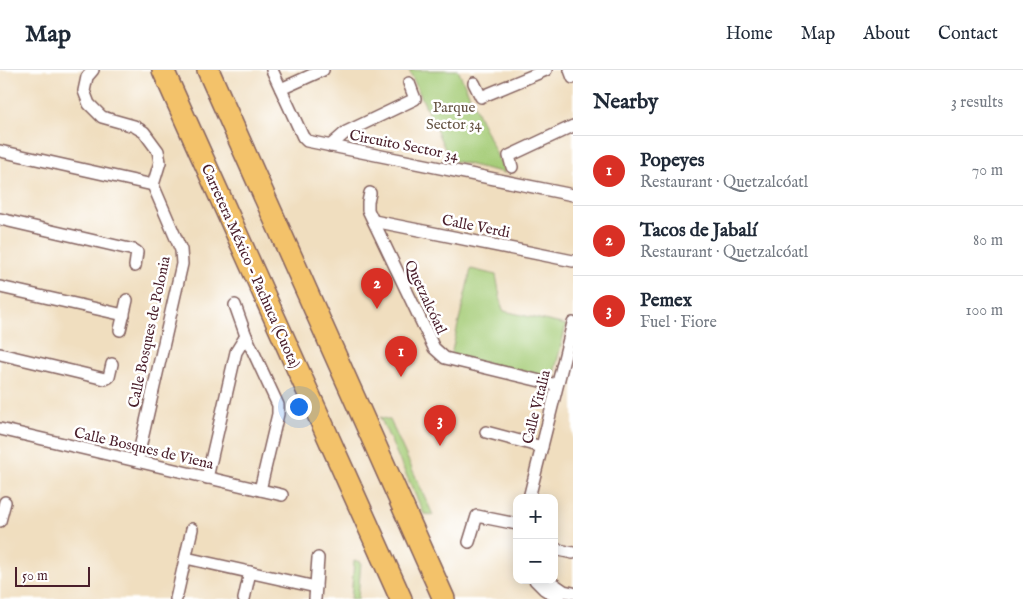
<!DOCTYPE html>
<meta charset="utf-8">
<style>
body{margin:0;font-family:"IM FELL English",serif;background:#f2f2f3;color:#1f2937}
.controls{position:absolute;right:15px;bottom:15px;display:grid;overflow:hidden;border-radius:10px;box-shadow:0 2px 12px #0003}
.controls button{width:45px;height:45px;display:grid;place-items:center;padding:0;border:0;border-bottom:1px solid #e0e1e3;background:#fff;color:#1f2937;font:25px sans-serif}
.scale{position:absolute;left:15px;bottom:12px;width:75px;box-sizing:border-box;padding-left:5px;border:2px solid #4a1f2b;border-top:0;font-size:14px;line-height:18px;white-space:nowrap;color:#4a1f2b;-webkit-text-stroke:4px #fff;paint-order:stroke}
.you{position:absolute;left:298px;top:336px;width:18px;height:18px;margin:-12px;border:4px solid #fff;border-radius:50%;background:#1a73e8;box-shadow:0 0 0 8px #1a73e833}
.badge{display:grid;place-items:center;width:32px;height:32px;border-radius:50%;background:#d93025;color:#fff;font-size:16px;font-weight:700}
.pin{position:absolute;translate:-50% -41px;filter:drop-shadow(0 1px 2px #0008)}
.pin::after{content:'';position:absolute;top:26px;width:18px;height:15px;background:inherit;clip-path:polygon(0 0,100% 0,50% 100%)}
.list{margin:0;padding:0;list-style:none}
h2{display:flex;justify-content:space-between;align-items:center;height:65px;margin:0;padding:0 20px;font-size:21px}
h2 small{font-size:16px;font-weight:400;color:#747a83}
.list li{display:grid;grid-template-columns:32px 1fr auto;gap:15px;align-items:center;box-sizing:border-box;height:70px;padding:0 20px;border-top:1px solid #e0e1e3}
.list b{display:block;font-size:19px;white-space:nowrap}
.list p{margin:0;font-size:16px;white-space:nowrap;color:#747a83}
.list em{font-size:16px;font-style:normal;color:#747a83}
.map{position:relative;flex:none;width:573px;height:529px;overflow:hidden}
header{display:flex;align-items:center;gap:30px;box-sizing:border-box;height:70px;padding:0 25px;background:#fff;border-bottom:1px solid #e0e1e3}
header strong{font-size:24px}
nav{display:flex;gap:28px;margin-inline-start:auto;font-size:18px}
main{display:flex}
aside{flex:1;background:#fff}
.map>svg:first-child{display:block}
</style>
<header>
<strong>Map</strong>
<nav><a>Home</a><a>Map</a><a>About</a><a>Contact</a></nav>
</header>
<main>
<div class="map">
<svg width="573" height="529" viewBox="0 0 573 529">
<rect width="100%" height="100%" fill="#fff"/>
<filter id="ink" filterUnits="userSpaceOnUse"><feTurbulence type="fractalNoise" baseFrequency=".02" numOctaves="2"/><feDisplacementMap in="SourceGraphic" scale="10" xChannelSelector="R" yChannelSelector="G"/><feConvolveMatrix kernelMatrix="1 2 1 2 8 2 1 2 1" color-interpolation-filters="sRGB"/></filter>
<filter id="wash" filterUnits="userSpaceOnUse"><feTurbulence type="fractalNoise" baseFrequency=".0096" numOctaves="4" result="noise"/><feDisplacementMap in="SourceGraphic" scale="20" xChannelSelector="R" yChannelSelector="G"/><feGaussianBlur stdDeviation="1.12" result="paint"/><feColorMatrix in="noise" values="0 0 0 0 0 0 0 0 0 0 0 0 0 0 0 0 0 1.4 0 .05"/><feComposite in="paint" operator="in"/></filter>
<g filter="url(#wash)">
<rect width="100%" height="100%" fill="#f0debf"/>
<!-- green -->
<g fill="#a5cc77" stroke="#787651">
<polygon points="409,0 458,0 505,103 450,90"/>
<polygon points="471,199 496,205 502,237 504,241 566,255 553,308 451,285"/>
<polygon points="380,347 390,350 433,445 424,444"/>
<polygon points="354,490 361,492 358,529 351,529"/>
</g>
</g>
<g filter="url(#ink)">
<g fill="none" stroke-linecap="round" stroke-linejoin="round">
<!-- minor casing -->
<g stroke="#84625f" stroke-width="14">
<g id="minor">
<polyline points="93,0 87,7 84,21 89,34 102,47 134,56 144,62 158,81 160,92 153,115 181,180 182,194 137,391"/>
<polyline points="272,0 303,67 307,71 573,125"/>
<polyline points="570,0 573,8"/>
<polyline points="474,13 481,27 546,0"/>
<polyline points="281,19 323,0"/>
<polyline points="330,76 346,62 415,29 409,13"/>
<polyline points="0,81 153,115"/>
<polyline points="512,97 509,86 573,56"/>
<polyline points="370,123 368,132 368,140 434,278 445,288 557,315"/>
<polyline points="0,149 134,180 137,182 135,196"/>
<polyline points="374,151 573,191"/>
<polyline points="0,217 124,245"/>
<polyline points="235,235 246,266 278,335 278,344 260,420"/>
<polyline points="120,260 127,230"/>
<polyline points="0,284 105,309 109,307 112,294"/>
<polyline points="0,359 282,425"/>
<polyline points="486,362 542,377"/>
<polyline points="207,408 236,282 246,266"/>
<polyline points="529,428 573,253"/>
<polyline points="0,451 5,432"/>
<polyline points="469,472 477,446 517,454"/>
<polyline points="554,479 573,483"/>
<polyline points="186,488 316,517"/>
<polyline points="535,510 544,519 560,529"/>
<polyline points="548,510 564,521 573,523"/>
<polyline points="176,529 192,459"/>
<polyline points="244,529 250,502"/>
<polyline points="315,529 318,488"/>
</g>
</g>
<!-- motorway casing -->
<g stroke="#84625f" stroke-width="24">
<g id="motorway">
<polyline points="163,0 401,529"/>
<polyline points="208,0 444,529"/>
</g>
</g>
<!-- minor -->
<use href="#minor" stroke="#fff" stroke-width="11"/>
<!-- motorway -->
<use href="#motorway" stroke="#f3c26a" stroke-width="21"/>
</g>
</g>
<g text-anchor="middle" stroke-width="5" stroke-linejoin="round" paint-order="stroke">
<!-- park labels -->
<g font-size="15" fill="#655342" stroke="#fff">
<text x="454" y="42">Parque<tspan x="454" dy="17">Sector 34</tspan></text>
</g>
<!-- street labels -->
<g font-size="15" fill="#4a1f2b" stroke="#fff">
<text transform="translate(404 75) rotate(11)" y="5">Circuito Sector 34</text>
<text transform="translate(476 156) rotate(11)" y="5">Calle Verdi</text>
<text transform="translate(251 196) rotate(66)" y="5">Carretera México - Pachuca (Cuota)</text>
<text transform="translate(426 227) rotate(65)" y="5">Quetzalcóatl</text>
<text transform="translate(149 262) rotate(-78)" y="5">Calle Bosques de Polonia</text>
<text transform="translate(536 337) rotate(-76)" y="5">Calle Vitalia</text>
<text transform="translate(144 378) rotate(13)" y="5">Calle Bosques de Viena</text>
</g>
</g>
</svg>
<div class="controls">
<button>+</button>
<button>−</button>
</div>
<div class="scale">50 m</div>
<div class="you"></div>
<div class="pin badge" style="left:401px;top:307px">1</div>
<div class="pin badge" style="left:377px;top:239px">2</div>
<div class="pin badge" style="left:440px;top:376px">3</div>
</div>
<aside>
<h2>Nearby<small>3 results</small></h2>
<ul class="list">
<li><span class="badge">1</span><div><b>Popeyes</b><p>Restaurant · Quetzalcóatl</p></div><em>70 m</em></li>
<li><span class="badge">2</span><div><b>Tacos de Jabalí</b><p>Restaurant · Quetzalcóatl</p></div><em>80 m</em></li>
<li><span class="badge">3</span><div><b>Pemex</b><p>Fuel · Fiore</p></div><em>100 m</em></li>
</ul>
</aside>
</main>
